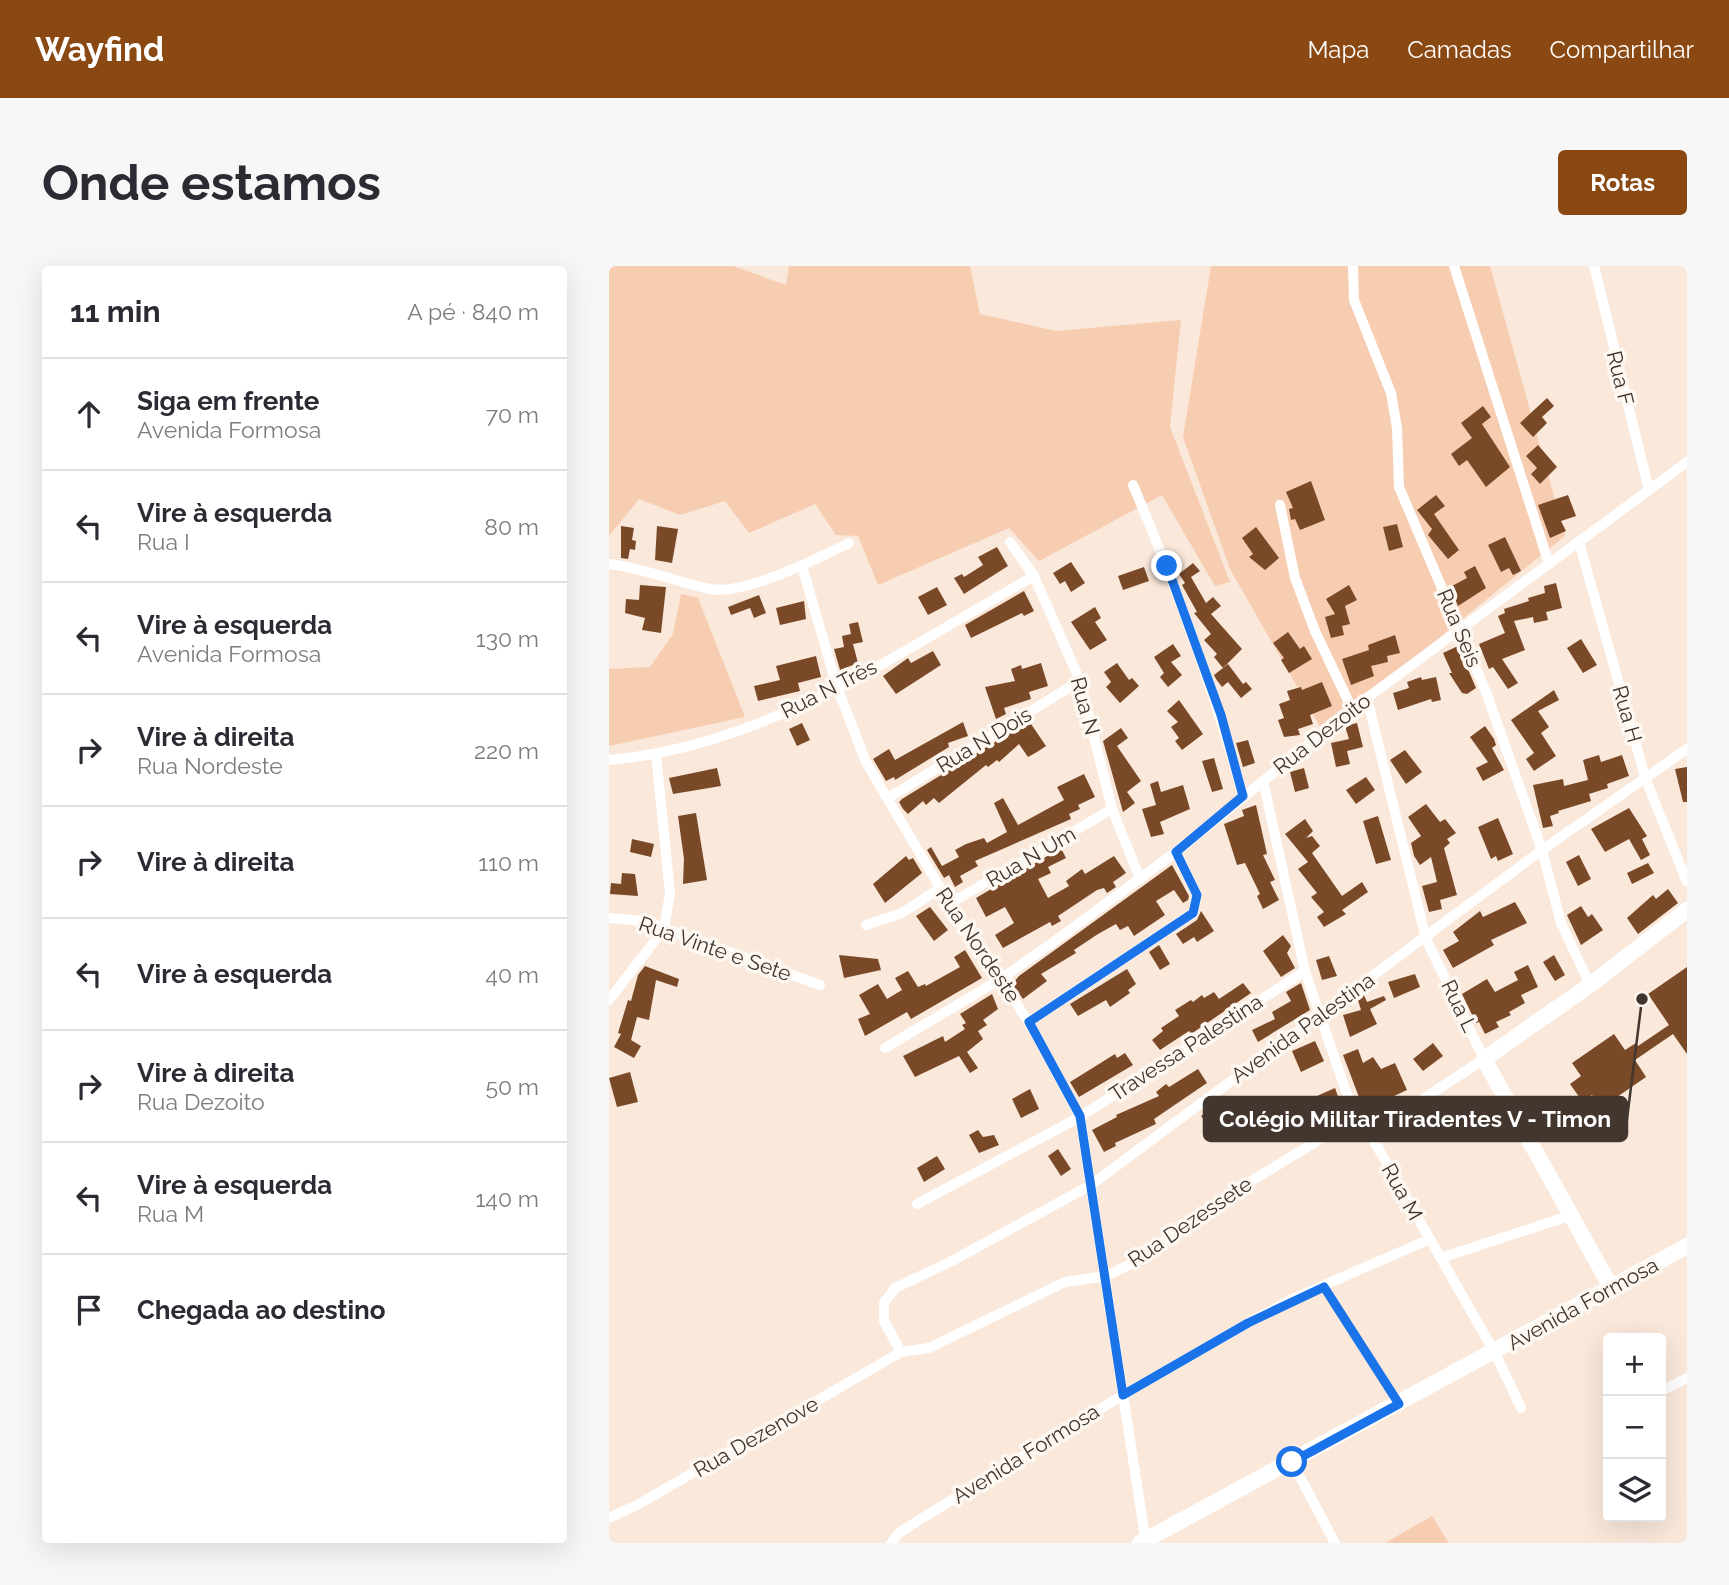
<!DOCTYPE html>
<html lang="pt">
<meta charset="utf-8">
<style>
body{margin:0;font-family:Raleway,sans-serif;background:#f7f7f7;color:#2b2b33}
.controls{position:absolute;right:21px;bottom:21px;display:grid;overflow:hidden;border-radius:7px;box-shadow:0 7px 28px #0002}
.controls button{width:63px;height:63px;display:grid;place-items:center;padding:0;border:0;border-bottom:2px solid #e1e1e2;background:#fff;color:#2b2b33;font:35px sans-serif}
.stop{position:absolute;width:21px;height:21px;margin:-16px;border:5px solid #1a73e8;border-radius:50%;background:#fff}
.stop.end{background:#1a73e8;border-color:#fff;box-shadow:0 2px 7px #0008}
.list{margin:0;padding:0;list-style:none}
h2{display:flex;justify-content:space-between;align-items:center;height:91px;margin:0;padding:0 28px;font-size:30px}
h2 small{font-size:23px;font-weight:400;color:#7c7c81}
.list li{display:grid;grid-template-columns:46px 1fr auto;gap:21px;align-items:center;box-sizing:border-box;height:112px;padding:0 28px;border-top:2px solid #e1e1e2}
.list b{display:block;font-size:26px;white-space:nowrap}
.list p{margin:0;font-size:23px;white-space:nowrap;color:#7c7c81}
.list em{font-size:23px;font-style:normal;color:#7c7c81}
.icon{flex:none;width:38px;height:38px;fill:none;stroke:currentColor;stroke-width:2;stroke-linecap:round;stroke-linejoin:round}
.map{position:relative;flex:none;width:1078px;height:1277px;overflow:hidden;border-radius:7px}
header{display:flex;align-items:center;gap:42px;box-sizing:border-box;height:98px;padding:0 35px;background:#8a4912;color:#fff}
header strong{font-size:33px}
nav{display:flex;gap:38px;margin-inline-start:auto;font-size:24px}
.intro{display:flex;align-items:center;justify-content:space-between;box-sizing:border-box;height:168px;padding:0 42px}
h1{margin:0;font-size:49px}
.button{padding:18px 32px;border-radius:7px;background:#8a4912;color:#fff;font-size:24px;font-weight:700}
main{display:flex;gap:42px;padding:0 42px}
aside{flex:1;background:#fff;border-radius:7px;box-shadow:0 7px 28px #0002}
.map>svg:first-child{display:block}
</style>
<header>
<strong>Wayfind</strong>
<nav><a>Mapa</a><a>Camadas</a><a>Compartilhar</a></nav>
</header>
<div class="intro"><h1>Onde estamos</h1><a class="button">Rotas</a></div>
<main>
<aside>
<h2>11 min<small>A pé · 840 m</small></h2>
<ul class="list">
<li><svg class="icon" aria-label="ahead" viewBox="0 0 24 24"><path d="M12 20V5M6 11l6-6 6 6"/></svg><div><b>Siga em frente</b><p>Avenida Formosa</p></div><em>70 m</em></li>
<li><svg class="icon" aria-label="left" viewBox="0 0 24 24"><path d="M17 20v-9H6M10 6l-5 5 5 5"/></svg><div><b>Vire à esquerda</b><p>Rua I</p></div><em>80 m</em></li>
<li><svg class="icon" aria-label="left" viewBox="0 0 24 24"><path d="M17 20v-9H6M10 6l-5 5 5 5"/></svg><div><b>Vire à esquerda</b><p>Avenida Formosa</p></div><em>130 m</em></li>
<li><svg class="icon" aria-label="right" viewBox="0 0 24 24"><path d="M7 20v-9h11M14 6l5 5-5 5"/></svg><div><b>Vire à direita</b><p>Rua Nordeste</p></div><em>220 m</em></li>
<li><svg class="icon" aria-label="right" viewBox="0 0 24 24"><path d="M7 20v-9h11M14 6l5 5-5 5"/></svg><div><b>Vire à direita</b></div><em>110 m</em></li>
<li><svg class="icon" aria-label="left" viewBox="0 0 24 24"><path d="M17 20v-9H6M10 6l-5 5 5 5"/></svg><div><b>Vire à esquerda</b></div><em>40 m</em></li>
<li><svg class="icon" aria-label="right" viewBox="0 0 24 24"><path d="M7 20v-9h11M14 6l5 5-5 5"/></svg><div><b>Vire à direita</b><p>Rua Dezoito</p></div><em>50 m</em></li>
<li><svg class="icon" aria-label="left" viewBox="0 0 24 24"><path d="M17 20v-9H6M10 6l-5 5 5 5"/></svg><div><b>Vire à esquerda</b><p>Rua M</p></div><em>140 m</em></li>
<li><svg class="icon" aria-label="arrive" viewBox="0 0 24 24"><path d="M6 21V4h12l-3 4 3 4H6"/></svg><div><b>Chegada ao destino</b></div></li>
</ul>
</aside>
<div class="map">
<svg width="1078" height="1277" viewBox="0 0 1078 1277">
<rect width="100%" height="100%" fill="#fae8db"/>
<!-- green -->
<g fill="#f7cdb1">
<polygon points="0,0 124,0 177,19 180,0 361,0 371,48 447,65 572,54 561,161 621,316 606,320 553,229 430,295 400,262 269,319 249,270 227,269 206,238 140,267 116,235 71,249 30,233 0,270"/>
<polygon points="602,0 881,0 956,270 714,466 621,303 574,171"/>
<polygon points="72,328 89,332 136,451 0,480 0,403 41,401 64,368"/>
<polygon points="823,1250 840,1277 776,1277"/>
</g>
<!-- building -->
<g fill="#7a4a28">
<polygon points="938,132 945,140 933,151 938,157 924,171 911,157"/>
<polygon points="874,140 882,151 873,158 901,201 877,221 858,194 850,200 842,188 863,172 852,157"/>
<polygon points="929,179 948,201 931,218 922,208 928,202 917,190"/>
<polygon points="702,215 716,254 691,264 686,253 682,254 680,243 684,242 677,226"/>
<polygon points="827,229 836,240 825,248 850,284 839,293 819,269 823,263 808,244"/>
<polygon points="959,229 967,250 952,255 957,265 941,272 929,239"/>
<polygon points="788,258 794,281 780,285 774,261"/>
<polygon points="12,260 25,262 23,274 27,275 26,284 21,283 19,293 12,292"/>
<polygon points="48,260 69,263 63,297 46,294"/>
<polygon points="647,261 670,292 656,304 640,291 644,288 633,272"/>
<polygon points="896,271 912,305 904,309 900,302 892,306 879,279"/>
<polygon points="388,281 399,300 355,328 345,312 353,308 355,311 374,299 369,291"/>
<polygon points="462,296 476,317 462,326 456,315 451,318 444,307"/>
<polygon points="584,297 591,305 582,311 597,337 604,331 612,340 602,348 633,383 614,402 605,391 608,388 595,374 602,368 585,347 588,346 573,319 576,317 570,308"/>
<polygon points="866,300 877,322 849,340 841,321 858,312 855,306"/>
<polygon points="535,301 540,315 514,324 509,310"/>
<polygon points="947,317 953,342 937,346 939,354 925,357 924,351 905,355 916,384 893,393 909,417 899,423 884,401 880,403 870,378 896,367 889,350 896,347 895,343 920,335 919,332 936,327 935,320"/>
<polygon points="31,319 57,321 52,367 33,364 36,352 16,347 17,333 30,334"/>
<polygon points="740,319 748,334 736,340 741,358 733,360 735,369 722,372 716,351 726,348 717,333"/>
<polygon points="328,321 338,339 319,349 309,331"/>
<polygon points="415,325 425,345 415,350 413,347 362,372 356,359"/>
<polygon points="150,329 157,347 145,352 141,342 122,349 119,341"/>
<polygon points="195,335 197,353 171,359 167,342"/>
<polygon points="486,341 492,352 486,356 498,374 481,384 462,356"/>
<polygon points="249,356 254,376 244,378 249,397 231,404 225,383 235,381 233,370 242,368 240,358"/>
<polygon points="679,366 691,383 695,380 703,393 680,407 672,394 675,392 664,377"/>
<polygon points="786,369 791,387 778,390 779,396 762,400 765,410 742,419 733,393 760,384 759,379"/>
<polygon points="972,373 988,399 974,407 958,382"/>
<polygon points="564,378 572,390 562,396 573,409 559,421 551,411 555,407 545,391"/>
<polygon points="849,380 867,422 858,428 853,427 840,407 843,407 834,387"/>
<polygon points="324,385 332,399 287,428 274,410 299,392 302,397"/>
<polygon points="207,390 212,411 189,417 191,425 149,435 145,420 171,414 167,400"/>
<polygon points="432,397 439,420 420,426 422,433 395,442 397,448 387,453 376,421 406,415 402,403 412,399 413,403"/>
<polygon points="508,397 520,414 523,412 530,420 511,437 497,421 502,416 495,406"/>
<polygon points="619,398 634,418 637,416 643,423 632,432 619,416 613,421 607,413 605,409"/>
<polygon points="812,411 813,414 827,411 832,434 823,436 822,433 789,444 784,427 800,422 798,416"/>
<polygon points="713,416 723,440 701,449 704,458 689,463 691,469 675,471 669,454 675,452 670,438 681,434 678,425 692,421 693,424"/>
<polygon points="945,424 950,434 929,445 940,461 932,467 947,490 925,505 917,493 925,487 902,454"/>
<polygon points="570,434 594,468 573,484 566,475 570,472 562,461 569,456 558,445"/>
<polygon points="420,455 437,480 428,486 419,491 410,478 390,496 388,494 379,501 377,499 330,537 325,532 317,539 314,535 299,548 294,543 290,536 293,533"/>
<polygon points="354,456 359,470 339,477 340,481 286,514 285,511 277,515 264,493 280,483 286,494"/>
<polygon points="193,457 201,474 188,480 180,463"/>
<polygon points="748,457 754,481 738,485 741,498 727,501 722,477 740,473 736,460"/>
<polygon points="876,460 885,473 887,479 883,482 895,504 874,515 867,502 879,496 861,471"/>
<polygon points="512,462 519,472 508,480 532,515 518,526 526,537 514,546 494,475"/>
<polygon points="639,474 646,497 634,501 627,477"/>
<polygon points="796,484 813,506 797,518 781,494"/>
<polygon points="990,489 992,496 1013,489 1020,510 998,518 999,522 980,528 982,535 949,545 950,547 941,550 944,560 934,562 924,519 954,513 955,520 979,514 974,494"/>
<polygon points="605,492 614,523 603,526 593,495"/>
<polygon points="1078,501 1078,536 1074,536 1066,503"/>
<polygon points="108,502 112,520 64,528 60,512"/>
<polygon points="695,502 700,522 686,526 681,506"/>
<polygon points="475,508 486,531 469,539 471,543 460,548 462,553 366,595 369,600 351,610 354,616 346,621 340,609 335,612 318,584 322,581 333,600 350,591 346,584 357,578 375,572 378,577 398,566 385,537 394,532 409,559 455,534 448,521"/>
<polygon points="757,511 766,524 747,538 737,524"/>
<polygon points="549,515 552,526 574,519 581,543 551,556 555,568 542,571 533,543 547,539 541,518"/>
<polygon points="817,538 831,556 836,553 847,567 838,573 841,577 835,582 848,629 831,634 833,643 820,646 813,620 828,616 822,591 811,599 805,590 802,577 812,570 799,551"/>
<polygon points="647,539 658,588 654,589 666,614 661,616 670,634 654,643 648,630 651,628 636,597 628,599 615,558 635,550 633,544"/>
<polygon points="1020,542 1038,570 1033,573 1041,589 1032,594 1020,573 996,586 982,563"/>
<polygon points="87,547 98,614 74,618 75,593 69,550"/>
<polygon points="769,550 782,594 767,598 754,555"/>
<polygon points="889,552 904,588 889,595 887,590 882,593 869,561"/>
<polygon points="696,553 704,565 697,572 703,570 711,580 703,587 733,630 753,616 759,626 733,644 737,648 715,661 708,651 715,646 702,631 708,627 689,603 699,596 676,568"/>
<polygon points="23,573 45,578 42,591 21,586"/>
<polygon points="452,582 457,592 439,601 442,607 429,613 439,632 460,620 457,615 473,603 476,608 505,590 517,607 504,616 507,621 498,627 495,622 488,624 449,650 452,655 443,660 441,656 394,682 386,669 405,657 396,641 377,651 367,632"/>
<polygon points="970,589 982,613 969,620 957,596"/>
<polygon points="297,590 300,594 304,592 313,607 276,637 264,618"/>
<polygon points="1039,597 1045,607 1023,618 1018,607"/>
<polygon points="563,599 580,630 579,634 574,637 565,624 547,635 556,649 525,670 519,660 511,664 507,658 489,668 465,684 467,687 432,708 438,715 414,733 403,718 410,710"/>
<polygon points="13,607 26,608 29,630 1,628 2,617 12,618"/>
<polygon points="1059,623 1069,637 1029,668 1018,652 1044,629 1047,633"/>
<polygon points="906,636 918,657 882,674 885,679 844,702 834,684 850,675 844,666 871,645 874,651"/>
<polygon points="972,640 979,651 983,648 994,664 972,679 958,649"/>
<polygon points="321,641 339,664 325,675 307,650"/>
<polygon points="592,645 605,665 588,676 585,671 574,678 567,668 588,654"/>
<polygon points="674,669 682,680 678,687 686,702 672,711 654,685"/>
<polygon points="550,679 561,698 551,704 540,686"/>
<polygon points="356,684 373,712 302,753 298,746 256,770 249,753 261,748 250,729 269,718 278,733 293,724 286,712 299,705 309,721 316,718 317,720 351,701 345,691"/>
<polygon points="230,689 269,693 272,704 235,712"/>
<polygon points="945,689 956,709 946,715 934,696"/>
<polygon points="720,690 728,710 713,714 707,694"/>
<polygon points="919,699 929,721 912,729 916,737 900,746 902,749 887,756 890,761 876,768 870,756 867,757 853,728 878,713 886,726 909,714 905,706"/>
<polygon points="36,700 70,713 68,721 47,714 40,754 28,751 22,774 32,780 25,792 5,781 12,768 9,767 19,734 22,735 29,709"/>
<polygon points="1078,701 1078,788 1064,768 1026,794 1037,811 992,842 983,829 973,835 961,818 972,810 963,797 1005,768 1016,784 1027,777 1029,780 1060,759 1039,728"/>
<polygon points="518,703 527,718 519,724 521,727 501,741 497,734 469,750 461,738"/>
<polygon points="806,708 811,721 785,732 779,716"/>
<polygon points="634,717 642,727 582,768 580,765 551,784 543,774 554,765 552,762 570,750 566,744 582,734 584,736 593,729 595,732 605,726 610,733"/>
<polygon points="692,717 701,744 649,776 643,764 666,753 663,746 682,735 677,726"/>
<polygon points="754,727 758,736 775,730 777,734 761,743 768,758 741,771 734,749 752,744 748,731"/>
<polygon points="383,728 389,743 374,754 378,759 369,765 374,773 358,786 369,802 361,807 350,790 306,811 294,790 334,770 336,776 356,763 353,759 357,757 351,748"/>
<polygon points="706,775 715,795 692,806 683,785"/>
<polygon points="824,777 834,790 814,805 804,793"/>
<polygon points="749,783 754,797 764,791 772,803 786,797 798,824 768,838 769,842 756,847 734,789"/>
<polygon points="516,787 524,799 470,831 461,816 506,788 508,792"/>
<polygon points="589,803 598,817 545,853 547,858 506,877 507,880 495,886 483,864 508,851 507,849 550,830 547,826 557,818 560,821"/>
<polygon points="21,806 29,836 8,841 0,812"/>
<polygon points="726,822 731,836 714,843 708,830"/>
<polygon points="421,823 430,843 412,852 403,833"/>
<polygon points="600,844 619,866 611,873 592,850"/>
<polygon points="369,864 374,871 385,869 390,879 370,887 360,869"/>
<polygon points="449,883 462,903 452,910 439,890"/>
<polygon points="328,890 336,903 315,916 308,902"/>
</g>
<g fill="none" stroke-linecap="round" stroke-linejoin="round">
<!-- path -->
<polyline stroke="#b8a89d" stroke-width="2" stroke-dasharray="7 3.5" stroke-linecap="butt" points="721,1031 783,1126"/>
<!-- street -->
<g stroke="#fff" stroke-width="10">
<polyline points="744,0 745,34 782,127 788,162 790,221 877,426 933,584 952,657 981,719"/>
<polyline points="845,0 940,298"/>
<polyline points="985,0 1040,224"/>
<path d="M524,219C567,320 605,424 634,530"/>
<polyline points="671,239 686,312 706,365 743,443"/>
<polyline points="401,276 425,310 471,415 503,543 531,613"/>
<polyline points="970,276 1037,514 1078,616"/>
<path d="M0,298C35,302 67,316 101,323C134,330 209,292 240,277"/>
<polyline points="193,300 228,421 257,496 350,654 420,756 471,851 537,1277"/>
<polyline points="758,432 817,673 875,793 761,868"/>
<path d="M0,494C157,480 291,386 425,310"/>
<polyline points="654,515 696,705 746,852 761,868 886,1087 912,1142"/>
<polyline points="279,532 471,415"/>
<polyline points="340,638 503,543"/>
<polyline points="0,652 35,655 211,719"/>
<polyline points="257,659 293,647 330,623"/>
<polyline points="0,734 55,663 61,627 47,488"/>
<polyline points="420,756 584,647 588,629 567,586"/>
<polyline points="276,782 390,714 439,680 567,586 743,443 1078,196"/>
<polyline points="308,938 471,851 696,705"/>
<polyline points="832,992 963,949"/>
<polyline points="292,1086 275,1055 275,1037 286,1022 341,996 482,919 933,584 1078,483"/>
<polyline points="292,1086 320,1082 456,1016 497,1010 522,998 634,920 746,852"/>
<polyline points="1052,1125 1078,1112"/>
<polyline points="683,1196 726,1277"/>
<polyline points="0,1252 30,1238 292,1086"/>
<polyline points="282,1277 290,1267 312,1253 514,1129 639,1057 683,1033 819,974"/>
</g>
<!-- secondary -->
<g stroke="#fff" stroke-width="16">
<polyline points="1003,1023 875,793 981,719 1078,644"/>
<polyline points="531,1277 1078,980"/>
</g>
</g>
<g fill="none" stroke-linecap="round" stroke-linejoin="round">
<!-- route -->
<polyline stroke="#1a73e8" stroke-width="9" points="558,300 612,449 634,530 567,586 588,629 584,647 420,756 471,850 514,1129 639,1057 715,1021 790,1138 683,1196"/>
</g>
<g text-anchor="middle" stroke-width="7" stroke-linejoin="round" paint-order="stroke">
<!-- street labels -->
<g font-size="21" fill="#42362e" stroke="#fef8f3">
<text transform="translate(1011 112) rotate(76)" y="7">Rua F</text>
<text transform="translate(850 362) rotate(67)" y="7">Rua Seis</text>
<text transform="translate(220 423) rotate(-27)" y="7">Rua N Três</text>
<text transform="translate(476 440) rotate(75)" y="7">Rua N</text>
<text transform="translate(1018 448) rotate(74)" y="7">Rua H</text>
<text transform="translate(713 468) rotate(-38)" y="7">Rua Dezoito</text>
<text transform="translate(375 474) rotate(-31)" y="7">Rua N Dois</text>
<text transform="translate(422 591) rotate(-30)" y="7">Rua N Um</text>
<text transform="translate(369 679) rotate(56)" y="7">Rua Nordeste</text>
<text transform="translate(106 683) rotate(19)" y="7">Rua Vinte e Sete</text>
<text transform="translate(850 740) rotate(64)" y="7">Rua L</text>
<text transform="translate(694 762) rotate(-36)" y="7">Avenida Palestina</text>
<text transform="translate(577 782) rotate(-33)" y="7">Travessa Palestina</text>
<text transform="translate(793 926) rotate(61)" y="7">Rua M</text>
<text transform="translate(581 956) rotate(-34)" y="7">Rua Dezessete</text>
<text transform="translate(974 1038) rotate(-29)" y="7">Avenida Formosa</text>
<text transform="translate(147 1171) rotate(-30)" y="7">Rua Dezenove</text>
<text transform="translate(417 1188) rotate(-32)" y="7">Avenida Formosa</text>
</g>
</g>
<!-- callouts -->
<path fill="none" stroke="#42362e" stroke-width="2.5" d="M1033 733L1018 853"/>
<circle fill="#42362e" stroke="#fef8f3" stroke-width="2.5" cx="1033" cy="733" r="7"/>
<rect fill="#42362e" stroke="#42362e" stroke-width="2.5" x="595" y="831" width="423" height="44" rx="7"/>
<g font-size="23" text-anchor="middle" font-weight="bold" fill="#fff">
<text x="806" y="861">Colégio Militar Tiradentes V - Timon</text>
</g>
</svg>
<div class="controls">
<button>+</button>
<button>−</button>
<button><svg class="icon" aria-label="layers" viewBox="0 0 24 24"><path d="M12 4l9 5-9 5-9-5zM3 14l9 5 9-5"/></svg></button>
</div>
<div class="stop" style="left:683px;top:1196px"></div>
<div class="stop end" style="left:558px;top:300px"></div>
</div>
</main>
